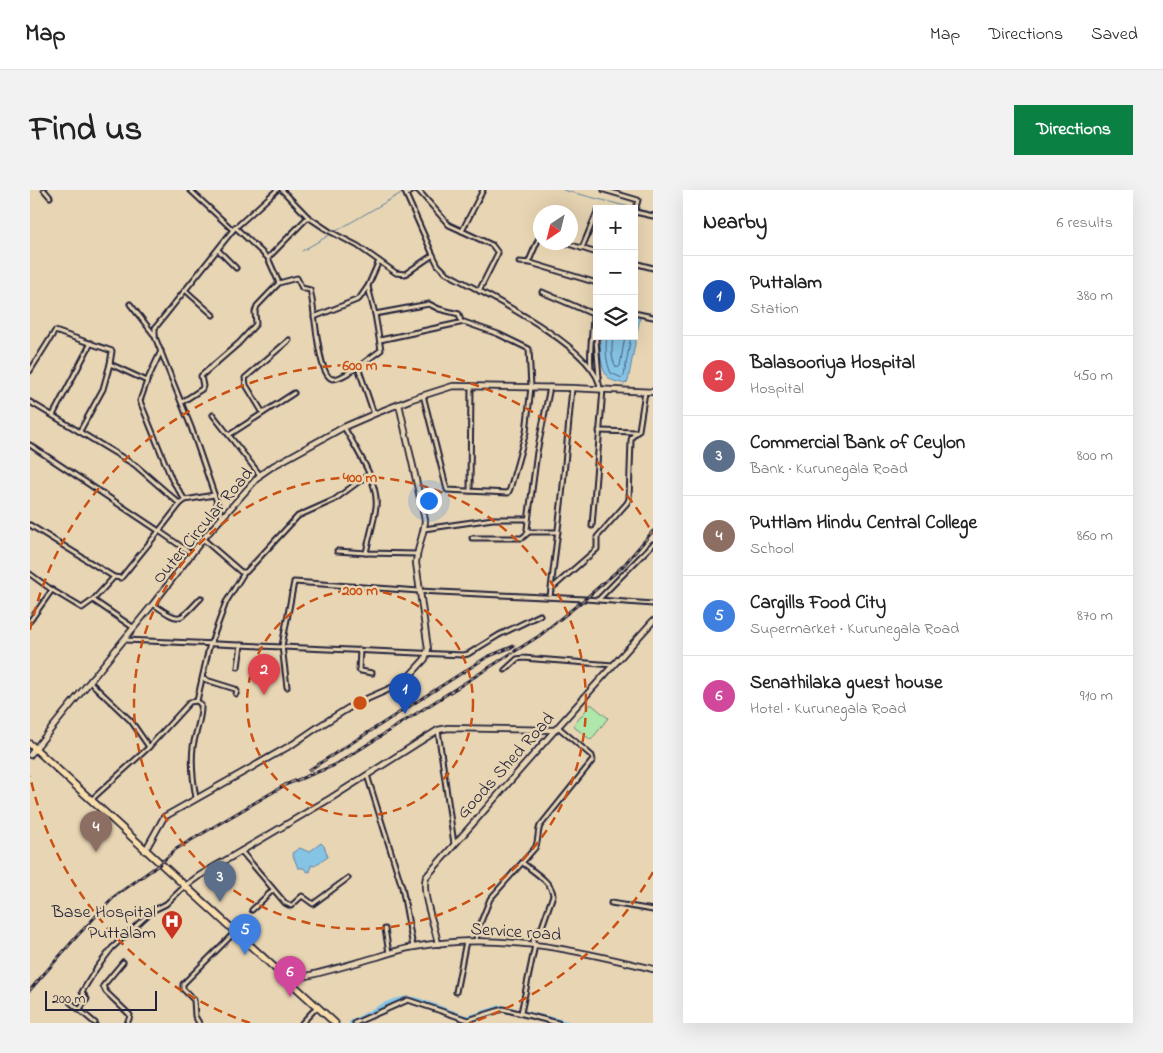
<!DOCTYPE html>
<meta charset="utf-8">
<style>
body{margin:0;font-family:"Indie Flower",sans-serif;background:#f2f2f2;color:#222}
.controls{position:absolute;right:15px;top:15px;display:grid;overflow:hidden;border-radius:0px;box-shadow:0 5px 20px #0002}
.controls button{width:45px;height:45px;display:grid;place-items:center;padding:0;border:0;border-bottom:1px solid #e0e0e0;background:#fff;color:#222;font:25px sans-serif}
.compass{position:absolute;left:503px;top:15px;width:45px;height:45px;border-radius:50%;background:#fff;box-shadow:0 5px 20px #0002;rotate:215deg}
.scale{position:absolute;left:15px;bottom:12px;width:112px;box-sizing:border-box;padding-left:5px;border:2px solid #22223b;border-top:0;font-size:14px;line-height:18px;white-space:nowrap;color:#22223b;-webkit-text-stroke:4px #e8d5b3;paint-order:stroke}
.you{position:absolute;left:398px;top:310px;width:18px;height:18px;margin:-12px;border:4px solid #fff;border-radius:50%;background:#1a73e8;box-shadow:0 0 0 8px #1a73e833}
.badge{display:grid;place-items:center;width:32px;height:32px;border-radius:50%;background:#0b8043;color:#fff;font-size:16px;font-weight:700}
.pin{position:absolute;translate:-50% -41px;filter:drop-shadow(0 1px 2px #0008)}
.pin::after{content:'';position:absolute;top:26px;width:18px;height:15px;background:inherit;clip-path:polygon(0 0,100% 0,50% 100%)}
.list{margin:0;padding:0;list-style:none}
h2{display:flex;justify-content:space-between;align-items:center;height:65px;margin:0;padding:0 20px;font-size:21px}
h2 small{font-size:16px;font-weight:400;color:#767676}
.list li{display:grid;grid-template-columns:32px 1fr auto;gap:15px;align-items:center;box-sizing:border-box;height:80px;padding:0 20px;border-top:1px solid #e0e0e0}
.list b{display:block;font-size:19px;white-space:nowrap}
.list p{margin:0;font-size:16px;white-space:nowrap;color:#767676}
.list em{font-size:16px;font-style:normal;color:#767676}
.icon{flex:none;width:28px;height:28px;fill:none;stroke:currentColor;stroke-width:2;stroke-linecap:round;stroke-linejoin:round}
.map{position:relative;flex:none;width:623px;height:833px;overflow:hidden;border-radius:0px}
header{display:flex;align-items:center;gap:30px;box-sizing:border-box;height:70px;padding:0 25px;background:#fff;border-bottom:1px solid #e0e0e0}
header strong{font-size:24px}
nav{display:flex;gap:28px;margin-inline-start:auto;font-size:18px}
.intro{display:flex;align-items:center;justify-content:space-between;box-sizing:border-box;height:120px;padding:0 30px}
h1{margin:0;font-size:35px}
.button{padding:12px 22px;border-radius:0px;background:#0b8043;color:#fff;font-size:18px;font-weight:700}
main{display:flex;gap:30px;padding:0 30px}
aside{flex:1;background:#fff;border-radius:0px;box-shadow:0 5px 20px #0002}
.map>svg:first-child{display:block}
</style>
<header>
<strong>Map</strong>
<nav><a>Map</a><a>Directions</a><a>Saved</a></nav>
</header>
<div class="intro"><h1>Find us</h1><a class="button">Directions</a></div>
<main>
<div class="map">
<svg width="623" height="833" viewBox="0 0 623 833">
<rect width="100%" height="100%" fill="#e8d5b3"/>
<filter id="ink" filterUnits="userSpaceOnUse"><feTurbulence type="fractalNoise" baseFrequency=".02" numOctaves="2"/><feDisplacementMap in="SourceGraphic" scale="10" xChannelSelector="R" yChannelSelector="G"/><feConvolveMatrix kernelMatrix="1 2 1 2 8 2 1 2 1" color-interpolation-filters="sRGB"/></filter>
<g filter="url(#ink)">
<!-- green -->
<polygon fill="#afe7ab" stroke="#688473" points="561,514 578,528 561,550 543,536"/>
<!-- water -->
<g fill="#86c4e6" stroke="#5e83a2">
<path d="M604,126L610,127L598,191L595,194C589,192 581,192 577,186C570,177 569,157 572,146H604Z"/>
<path d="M291,653L294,656L298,667C293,671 288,672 284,676L281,675L280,682L276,681L274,678H268L262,663L270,658L279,662Z"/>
</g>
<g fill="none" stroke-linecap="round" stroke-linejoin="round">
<!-- shore -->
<g stroke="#4a637f" stroke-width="1">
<path d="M577,146C575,159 576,172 581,183L592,188L594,186L601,146"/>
<path d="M583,146C582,156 580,170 587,178L590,176L595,146"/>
</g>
<!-- stream -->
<g stroke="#5e83a2" stroke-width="1">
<polyline points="533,0 623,23"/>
<polyline points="272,61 373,2"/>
</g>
<!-- canal -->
<path stroke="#86c4e6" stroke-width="4" d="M321,833C340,823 364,805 385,809L435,827H440L471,817L538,833"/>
<!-- street casing -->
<g stroke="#22223b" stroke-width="7">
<g id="street">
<polyline points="14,0 20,7"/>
<polyline points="160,0 203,40"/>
<polyline points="252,0 278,27 299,41 328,56 349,71 338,96 329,109 284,127"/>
<path d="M374,0L403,65L408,75L416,83C451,102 568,158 570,199"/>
<polyline points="388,0 419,35 432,41 453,0"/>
<polyline points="574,0 608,10 604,24"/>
<polyline points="377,4 384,0"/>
<polyline points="605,22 623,26"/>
<polyline points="432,41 462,55 468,63 449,101"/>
<polyline points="510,48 508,50 499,71 501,73 567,93"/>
<polyline points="532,52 567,63"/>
<polyline points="552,58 567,22"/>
<polyline points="188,60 206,78"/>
<polyline points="238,68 278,27"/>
<polyline points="349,71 366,83 375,84 403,65"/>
<polyline points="489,72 501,73"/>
<polyline points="604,73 623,78"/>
<path d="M249,93L267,88L272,98L280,100C285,114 287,188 303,189C311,189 322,180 328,177L344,224"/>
<polyline points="338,97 345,124 399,114 409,119 429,124 431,132"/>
<polyline points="155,100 183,125"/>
<polyline points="512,102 563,124 567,113"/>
<polyline points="100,114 125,146"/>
<polyline points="604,123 623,127"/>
<polyline points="568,146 566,149 569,188"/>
<polyline points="350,150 434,132 468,144 499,159 501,197 496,242 480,299 478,303 417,300 393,205"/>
<polyline points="328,177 351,160 345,124"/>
<path d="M561,178C559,160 563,142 563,124"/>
<polyline points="0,181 25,141 82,161 80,174 117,191 131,161"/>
<polyline points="117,191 110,211 142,290 155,310"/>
<polyline points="520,197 507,262 497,339 499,342 528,342"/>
<polyline points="0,212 105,275 150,314"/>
<polyline points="152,212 172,199 173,196 171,186 209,153 226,134 225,122 227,116 249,93 238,68 205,37"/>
<polyline points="233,223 216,195 215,188 259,150"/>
<polyline points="23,225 61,153"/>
<polyline points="183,225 230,285"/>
<path d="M314,237C326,259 349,292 346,317C344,332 339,348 336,363L387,364"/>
<polyline points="50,241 73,199 80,174"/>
<polyline points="569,241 607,242"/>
<polyline points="199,245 264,203"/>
<polyline points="0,255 129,341 150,314 155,310 184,305"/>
<polyline points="440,301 441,196"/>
<polyline points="192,327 161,237 125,147 125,138 203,40 247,0"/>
<polyline points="0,335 84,387 63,410 52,418 22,400"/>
<polyline points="562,336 573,199"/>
<polyline points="394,339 463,329 498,329"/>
<polyline points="442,348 492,348 499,342"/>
<polyline points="173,349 211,382 216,382 268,326 304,310 339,284"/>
<polyline points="307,361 336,363"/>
<polyline points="0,384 22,400 0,431"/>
<polyline points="84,387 91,388 129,341 162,364"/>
<polyline points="521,399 567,359 567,347 597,313 599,309 601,250 602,247 609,240 615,202"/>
<polyline points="520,407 532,306 542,198"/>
<polyline points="569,409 623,354"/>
<polyline points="63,410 104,438"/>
<path d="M123,414C151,433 148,432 171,408"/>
<polyline points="95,450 433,465 438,464 469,445 510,425"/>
<polyline points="181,453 196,412 214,383"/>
<polyline points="330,460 329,480 331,481 342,483"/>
<polyline points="208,477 211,455"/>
<polyline points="475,480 487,469 493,468 583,475"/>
<polyline points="173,489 205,499 207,501 206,504"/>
<polyline points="60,492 101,531 119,557"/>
<polyline points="257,497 252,456 264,392 389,401 555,409 623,414"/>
<polyline points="408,540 424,654"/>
<polyline points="337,585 372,697 383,757"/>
<path d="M166,608C163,591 161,574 163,557C165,543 172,528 171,515L167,511"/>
<polyline points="61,610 117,559 160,512 167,511 180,453"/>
<polyline points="211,661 255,713 261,716 272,706 283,714 318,688"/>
<path d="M493,673C502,681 522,692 523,705L512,737L504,744L503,754"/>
<polyline points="581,713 623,720"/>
<polyline points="222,720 243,700"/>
<polyline points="355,739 359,763"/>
<path d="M446,750L448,739L460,709L505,658C509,651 507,643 510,636L563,570L562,566L528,537"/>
<polyline points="93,772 73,796 76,802 100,825 99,829 97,833"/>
<polyline points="426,802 436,751"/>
<polyline points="40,812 65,833"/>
<polyline points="50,819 57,809 52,802 66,779 82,758 122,721 136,714 155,696"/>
<polyline points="491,823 505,755"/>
<polyline points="169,833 165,826 164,810 153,799 153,794 206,741"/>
<polyline points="272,833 287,817"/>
<polyline points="325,833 378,810 438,830 473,819 528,833"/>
</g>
</g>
<!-- secondary casing -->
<g stroke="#22223b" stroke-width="8">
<g id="secondary">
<polyline points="0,565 123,414 173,349 230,285 243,276 314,237 344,224 382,209 423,196 542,198 623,202"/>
<path d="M115,661L134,627L263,554L288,537L325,514L373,493L395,469L398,459L386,373C387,358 394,345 395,330L369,214"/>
<polyline points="155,696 169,686 301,608 408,540 418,538 525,540"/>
<path d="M408,754C405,735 391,705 396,687L525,540L623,431"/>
<path d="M259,790C289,784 318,775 347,767C359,763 371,759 384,757C465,742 544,759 623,779"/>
</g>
</g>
<!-- highway casing -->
<g stroke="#22223b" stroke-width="9">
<polyline id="highway" points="0,554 305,833"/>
</g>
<!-- street -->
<use href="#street" stroke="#e8d5b3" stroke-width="3"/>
<!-- secondary -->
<use href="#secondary" stroke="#e8d5b3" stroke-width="4.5"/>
<!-- highway -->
<use href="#highway" stroke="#f9deab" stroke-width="5.5"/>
<!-- rail casing -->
<g stroke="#22223b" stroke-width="3">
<g id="rail">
<polyline points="279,580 457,467 484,456"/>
<polyline points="0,800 48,745 85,706 130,674 146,659 255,595 305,575 509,446 555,409 593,376 623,341"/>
</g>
</g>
<!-- rail -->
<use href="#rail" stroke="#e8d5b3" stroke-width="1" stroke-dasharray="4" stroke-linecap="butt"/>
</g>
</g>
<!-- distance rings -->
<g fill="none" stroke="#ca5113" stroke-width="2.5" stroke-dasharray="9 6">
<circle cx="330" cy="513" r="113"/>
<circle cx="330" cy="513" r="226"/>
<path d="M623 682A338 338 0 0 1 440 833M220 833A338 338 0 0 1 0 586M0 440A338 338 0 0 1 623 344"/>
</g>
<!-- icons -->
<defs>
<g id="hospital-pin" transform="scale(1.125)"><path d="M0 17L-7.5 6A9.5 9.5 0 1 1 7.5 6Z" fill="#c8321e" stroke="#e8d5b3"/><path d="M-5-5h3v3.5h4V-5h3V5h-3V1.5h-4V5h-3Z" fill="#fff"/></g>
</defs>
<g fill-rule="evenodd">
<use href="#hospital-pin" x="142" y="731"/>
</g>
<g text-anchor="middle" stroke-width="4.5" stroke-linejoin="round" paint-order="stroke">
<!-- street labels -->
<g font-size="18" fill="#22223b" stroke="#e8d5b3">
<text transform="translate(172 335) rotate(-50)" y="6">Outer Circular Road</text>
<text transform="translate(475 575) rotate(-48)" y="6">Goods Shed Road</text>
<text transform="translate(486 741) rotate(4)" y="6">Service road</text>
</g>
<!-- poi labels -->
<g font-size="18" fill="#22223b" stroke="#e8d5b3" text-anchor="end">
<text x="126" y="727">Base Hospital<tspan x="126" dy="21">Puttalam</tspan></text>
</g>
</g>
<circle cx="330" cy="513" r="8" fill="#ca5113" stroke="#e8d5b3" stroke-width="2.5"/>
<g font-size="15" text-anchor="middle" font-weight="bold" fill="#ca5113" stroke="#e8d5b3" stroke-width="4.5" stroke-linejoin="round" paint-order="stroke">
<text x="330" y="180">600 m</text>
<text x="330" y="292">400 m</text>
<text x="330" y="405">200 m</text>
</g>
</svg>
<div class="controls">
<button>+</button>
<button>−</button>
<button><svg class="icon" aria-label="layers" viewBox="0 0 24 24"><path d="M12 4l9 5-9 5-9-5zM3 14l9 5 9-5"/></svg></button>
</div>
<svg class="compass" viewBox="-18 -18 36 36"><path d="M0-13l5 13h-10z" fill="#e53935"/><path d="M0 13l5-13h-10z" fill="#767676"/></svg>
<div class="scale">200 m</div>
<div class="you"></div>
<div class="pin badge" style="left:375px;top:524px;background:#1a4fb4">1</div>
<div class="pin badge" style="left:234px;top:505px;background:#e0444e">2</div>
<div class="pin badge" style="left:190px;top:712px;background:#5c6f8a">3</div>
<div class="pin badge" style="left:66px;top:662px;background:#8d6e63">4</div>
<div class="pin badge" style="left:215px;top:765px;background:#3f7fe0">5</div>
<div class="pin badge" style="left:260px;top:807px;background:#d1479c">6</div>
</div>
<aside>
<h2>Nearby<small>6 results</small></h2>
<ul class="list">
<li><span class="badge" style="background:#1a4fb4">1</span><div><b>Puttalam</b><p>Station</p></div><em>380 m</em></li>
<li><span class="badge" style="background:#e0444e">2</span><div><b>Balasooriya Hospital</b><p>Hospital</p></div><em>450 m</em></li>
<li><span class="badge" style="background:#5c6f8a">3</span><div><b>Commercial Bank of Ceylon</b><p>Bank · Kurunegala Road</p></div><em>800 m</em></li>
<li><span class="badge" style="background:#8d6e63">4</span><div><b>Puttlam Hindu Central College</b><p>School</p></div><em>860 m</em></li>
<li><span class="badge" style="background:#3f7fe0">5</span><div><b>Cargills Food City</b><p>Supermarket · Kurunegala Road</p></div><em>870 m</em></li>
<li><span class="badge" style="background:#d1479c">6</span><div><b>Senathilaka guest house</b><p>Hotel · Kurunegala Road</p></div><em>910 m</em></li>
</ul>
</aside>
</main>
